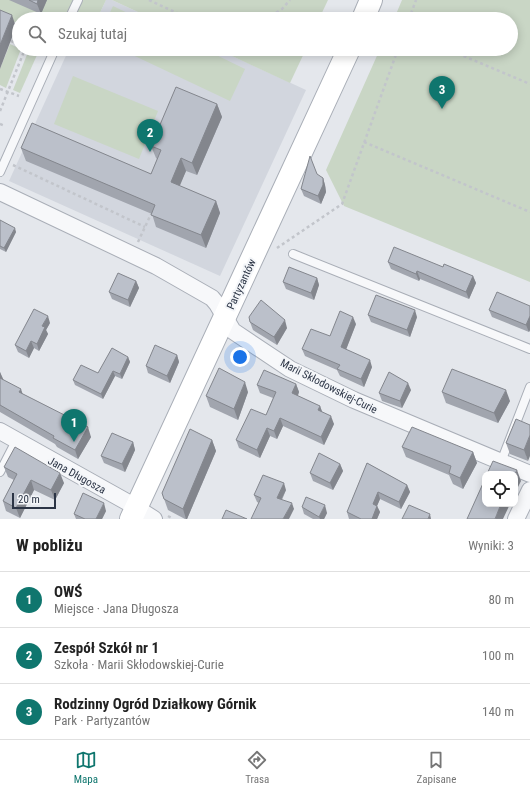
<!DOCTYPE html>
<html lang="pl">
<meta charset="utf-8">
<style>
body{margin:0;font-family:"Roboto Condensed",sans-serif;background:#f2f2f2;color:#222}
.controls{position:absolute;right:12px;bottom:12px;display:grid;overflow:hidden;border-radius:8px;box-shadow:0 2px 10px #0003}
.controls button{width:36px;height:36px;display:grid;place-items:center;padding:0;border:0;border-bottom:1px solid #e0e0e0;background:#fff;color:#222;font:20px sans-serif}
.scale{position:absolute;left:12px;bottom:10px;width:44px;box-sizing:border-box;padding-left:4px;border:2px solid #2b3445;border-top:0;font-size:11px;line-height:14px;white-space:nowrap;color:#2b3445;-webkit-text-stroke:3px #f4f6f9;paint-order:stroke}
.you{position:absolute;left:240px;top:357px;width:14px;height:14px;margin:-10px;border:3px solid #fff;border-radius:50%;background:#1a73e8;box-shadow:0 0 0 6px #1a73e833}
.badge{display:grid;place-items:center;width:26px;height:26px;border-radius:50%;background:#0f766e;color:#fff;font-size:13px;font-weight:700}
.pin{position:absolute;translate:-50% -33px;filter:drop-shadow(0 1px 2px #0008)}
.pin::after{content:'';position:absolute;top:21px;width:14px;height:12px;background:inherit;clip-path:polygon(0 0,100% 0,50% 100%)}
.list{margin:0;padding:0;list-style:none}
h2{display:flex;justify-content:space-between;align-items:center;height:52px;margin:0;padding:0 16px;font-size:17px}
h2 small{font-size:13px;font-weight:400;color:#767676}
.list li{display:grid;grid-template-columns:26px 1fr auto;gap:12px;align-items:center;box-sizing:border-box;height:56px;padding:0 16px;border-top:1px solid #e0e0e0}
.list b{display:block;font-size:15px;white-space:nowrap}
.list p{margin:0;font-size:13px;white-space:nowrap;color:#767676}
.list em{font-size:13px;font-style:normal;color:#767676}
.icon{flex:none;width:22px;height:22px;fill:none;stroke:currentColor;stroke-width:2;stroke-linecap:round;stroke-linejoin:round}
.map{position:relative;flex:none;width:530px;height:519px;overflow:hidden}
.search{position:absolute;background:#fff;box-shadow:0 2px 10px #0003;left:12px;right:12px;top:12px;height:44px;display:flex;align-items:center;gap:10px;box-sizing:border-box;padding:0 14px;border-radius:22px;color:#767676;font-size:15px}
.sheet{height:220px;background:#fff}
nav{display:flex;justify-content:space-around;align-items:center;box-sizing:border-box;height:56px;border-top:1px solid #e0e0e0;background:#fff;font-size:11px;color:#767676}
nav a{display:grid;justify-items:center;gap:2px}
nav .on{color:#0f766e}
.map>svg:first-child{display:block}
</style>
<div class="map">
<svg width="530" height="519" viewBox="0 0 530 519">
<rect width="100%" height="100%" fill="#e4e7ec"/>
<!-- built -->
<g fill="#d2d6de">
<polygon points="106,0 112,0 153,19 97,19"/>
<polygon points="69,49 217,49 306,90 220,276 9,181"/>
</g>
<!-- green -->
<g fill="#c9d6c5">
<polygon points="0,0 106,0 97,19 19,19 19,24 0,16"/>
<polygon points="112,0 328,0 319,19 153,19"/>
<polygon points="402,0 530,0 530,282 344,206 326,170 380,49 511,49 511,19 394,19"/>
<polygon points="113,6 140,19 107,19"/>
<polygon points="10,44 21,49 6,88 0,85 0,69"/>
<polygon points="120,49 204,49 245,69 230,101"/>
<polygon points="217,49 306,49 290,83"/>
<polygon points="28,52 37,55 20,93 13,90"/>
<polygon points="73,76 158,111 139,159 54,124"/>
</g>
<g fill="none" stroke-linecap="round" stroke-linejoin="round">
<!-- lane casing -->
<g stroke="#a9aeb7" stroke-width="10">
<g id="lane">
<polyline points="69,19 78,0"/>
<polyline points="0,172 55,49"/>
<polyline points="293,254 530,349"/>
<polyline points="501,462 530,387"/>
<polyline points="0,472 16,441"/>
</g>
</g>
<!-- street casing -->
<g stroke="#a9aeb7" stroke-width="18">
<g id="street">
<polyline points="0,192 156,266 212,298 217,304 233,331 290,369 354,400 530,474"/>
<polyline points="0,431 127,502 154,519"/>
<polyline points="516,519 530,490"/>
</g>
</g>
<!-- secondary casing -->
<g stroke="#a9aeb7" stroke-width="24">
<g id="secondary">
<polyline points="363,19 371,0"/>
<polyline points="131,519 349,49"/>
</g>
</g>
<!-- path -->
<g stroke="#c2c5cb" stroke-width="2.5" stroke-dasharray="3 3" stroke-linecap="butt">
<polyline points="149,0 190,19"/>
<polyline points="266,19 282,9 290,0"/>
<polyline points="409,19 416,0"/>
<polyline points="11,41 19,44"/>
<polyline points="33,49 39,52"/>
<polyline points="447,49 530,84"/>
<polyline points="0,89 19,96"/>
<polyline points="0,111 25,49"/>
<polyline points="0,124 5,126"/>
<polyline points="364,142 530,212"/>
<polyline points="13,165 145,227"/>
<polyline points="138,242 151,214"/>
<polyline points="277,248 342,204 398,49"/>
<polyline points="168,516 173,519"/>
</g>
<!-- lane -->
<use href="#lane" stroke="#f7f8fa" stroke-width="8"/>
<!-- street -->
<use href="#street" stroke="#f7f8fa" stroke-width="16"/>
<!-- secondary -->
<use href="#secondary" stroke="#fff" stroke-width="22"/>
</g>
<!-- wall -->
<g fill="#a1a5ae">
<polygon points="9,0 47,0 41,14"/>
<polygon points="217,104 222,117 197,175 186,171 179,186 216,201 220,213 206,248 156,227 152,214 26,161 21,148 151,174 157,159 156,158 151,146"/>
<polygon points="323,178 325,185 326,192 321,204 304,196 301,189"/>
<polygon points="0,220 16,232 6,252 0,249"/>
<polygon points="388,262 443,267 473,276 476,283 469,299 420,279 419,281 391,269"/>
<polygon points="317,278 319,285 314,300 286,289 283,282"/>
<polygon points="136,281 139,288 130,307 112,299 109,292"/>
<polygon points="530,306 530,330 529,332 492,317 489,310"/>
<polygon points="368,315 417,317 410,337 371,322"/>
<polygon points="250,322 287,328 277,345 253,330"/>
<polygon points="50,323 46,330 48,334 39,351 34,348 29,358 18,352 15,345"/>
<polygon points="356,324 346,349 372,367 364,387 340,376 337,370 305,356 302,349"/>
<polygon points="177,355 179,362 170,383 148,373 146,366"/>
<polygon points="128,357 130,362 122,379 115,376 103,399 75,385 73,380 98,373"/>
<polygon points="0,372 3,380 22,394 91,437 78,459 57,447 55,444 0,412"/>
<polygon points="296,384 299,392 298,396 320,406 322,412 334,424 324,445 283,426 277,439 270,436 260,458 239,448 236,440 266,415 273,398 260,393 257,385"/>
<polygon points="411,390 402,408 382,401 379,393"/>
<polygon points="248,392 238,420 210,407 206,396"/>
<polygon points="442,392 510,401 498,423 446,403"/>
<polygon points="516,419 528,461 510,454 506,443"/>
<polygon points="212,440 216,451 187,519 185,519 168,510 162,493"/>
<polygon points="133,442 135,450 125,472 104,463 101,456"/>
<polygon points="402,447 473,452 477,463 463,489 453,484 449,475 406,457"/>
<polygon points="367,463 407,485 410,492 401,509 380,499 377,506 380,512 377,519 349,519 347,512"/>
<polygon points="340,464 343,471 333,490 313,481 310,473"/>
<polygon points="4,467 64,483 55,500 34,490 20,518 6,511 3,501 14,480 8,477"/>
<polygon points="286,490 282,500 294,509 259,503 257,502 254,495"/>
<polygon points="302,507 327,513 324,519 313,519 304,514"/>
<polygon points="106,511 102,519 76,519 74,514"/>
</g>
<!-- shaded-wall -->
<g fill="#83868d">
<polygon points="38,0 47,0 41,14 37,4"/>
<polygon points="12,15 16,27 0,69 0,45"/>
<polygon points="217,104 222,117 197,175 192,163"/>
<polygon points="181,158 186,171 176,195 171,182"/>
<polygon points="323,178 325,185 326,192 321,204 318,196"/>
<polygon points="216,201 220,213 206,248 201,235"/>
<polygon points="15,228 16,232 6,252 4,248"/>
<polygon points="417,271 420,279 419,281 416,274"/>
<polygon points="473,276 476,283 469,299 466,292"/>
<polygon points="317,278 319,285 314,300 311,293"/>
<polygon points="136,281 139,288 130,307 128,300"/>
<polygon points="415,310 417,317 410,337 407,330"/>
<polygon points="48,316 50,323 46,330 48,334 39,351 37,344 42,326"/>
<polygon points="530,316 530,330 529,332 526,325"/>
<polygon points="353,317 356,324 344,355 341,347"/>
<polygon points="285,320 287,328 277,345 274,337"/>
<polygon points="31,341 34,348 29,358 26,351"/>
<polygon points="177,355 179,362 170,383 167,376"/>
<polygon points="128,357 130,362 122,379 120,374"/>
<polygon points="370,360 372,367 364,387 361,379"/>
<polygon points="113,371 115,376 103,399 101,394"/>
<polygon points="0,372 4,381 0,383"/>
<polygon points="245,382 248,392 238,420 234,409"/>
<polygon points="408,383 411,390 402,408 400,401"/>
<polygon points="296,384 299,392 295,401 292,393"/>
<polygon points="21,389 24,398 19,392"/>
<polygon points="506,390 510,401 498,423 494,413"/>
<polygon points="320,406 323,414 318,410"/>
<polygon points="331,416 334,424 324,445 321,437"/>
<polygon points="280,418 283,426 277,439 274,431"/>
<polygon points="88,427 91,437 78,459 75,450"/>
<polygon points="267,428 270,436 260,458 257,450"/>
<polygon points="530,435 530,456 528,461 524,450"/>
<polygon points="212,440 216,451 187,519 186,519 183,509"/>
<polygon points="133,442 135,450 125,472 122,464"/>
<polygon points="473,452 477,463 463,489 460,478"/>
<polygon points="340,464 343,471 333,490 330,483"/>
<polygon points="517,470 521,481 515,493 515,474"/>
<polygon points="60,473 64,483 55,500 51,490"/>
<polygon points="31,480 34,490 20,518 16,508"/>
<polygon points="284,483 286,490 279,504 277,498"/>
<polygon points="407,485 410,492 401,509 399,502"/>
<polygon points="378,492 380,499 377,506 380,512 377,519 372,519 373,504"/>
<polygon points="104,503 106,511 102,519 96,519"/>
<polygon points="292,503 294,509 289,519 283,519"/>
<polygon points="501,504 510,504 503,519 495,519"/>
<polygon points="325,505 327,513 324,519 320,519 319,517"/>
<polygon points="430,514 431,519 428,519"/>
</g>
<!-- building -->
<g fill="#bbc0ca" stroke="#83868d">
<polygon points="29,0 38,0 37,4"/>
<polygon points="0,10 12,15 0,45"/>
<polygon points="176,87 217,104 192,163 181,158 171,182 216,201 201,235 151,215 155,205 21,148 32,123 151,174 161,150 151,146"/>
<polygon points="310,156 317,174 323,178 323,185 318,196 301,189"/>
<polygon points="0,220 15,228 4,248 0,246"/>
<polygon points="394,247 443,267 444,264 473,276 466,292 417,271 416,274 388,262"/>
<polygon points="289,267 317,278 311,293 283,282"/>
<polygon points="118,273 136,281 128,300 109,292"/>
<polygon points="497,292 530,306 530,316 526,325 489,310"/>
<polygon points="376,295 415,310 407,330 368,315"/>
<polygon points="261,300 285,320 274,337 250,322 249,317"/>
<polygon points="34,309 48,316 42,326 45,327 37,344 31,341 26,351 15,345"/>
<polygon points="340,311 353,317 341,347 370,360 361,379 337,369 340,365 302,349 311,329 330,336"/>
<polygon points="155,345 177,355 167,376 146,366"/>
<polygon points="112,348 128,357 120,374 113,371 101,394 73,380 81,365 98,373"/>
<polygon points="219,368 245,382 234,409 206,396"/>
<polygon points="452,369 506,390 494,413 442,392"/>
<polygon points="264,370 296,384 292,393 320,406 318,410 331,416 321,437 280,418 274,431 267,428 257,450 236,440 251,409 266,415 276,392 257,385"/>
<polygon points="389,372 408,383 400,401 379,393"/>
<polygon points="0,378 21,389 19,392 88,427 75,450 53,438 54,436 0,405"/>
<polygon points="516,419 530,425 530,435 524,450 506,443"/>
<polygon points="412,427 473,452 460,478 449,473 451,466 402,447"/>
<polygon points="190,429 212,440 183,509 164,499 162,493"/>
<polygon points="112,433 133,442 122,464 101,456"/>
<polygon points="15,447 60,473 51,490 31,480 16,508 3,501 17,474 4,467"/>
<polygon points="319,453 340,464 330,483 310,473"/>
<polygon points="493,461 517,470 515,474 487,474"/>
<polygon points="367,463 407,485 399,502 378,492 373,504 377,506 372,519 361,519 347,512"/>
<polygon points="263,475 284,483 277,498 292,503 283,519 251,519 261,498 254,495"/>
<polygon points="485,479 485,504 501,504 495,519 467,519"/>
<polygon points="83,493 104,503 96,519 85,519 74,514"/>
<polygon points="306,497 325,505 319,517 302,507"/>
<polygon points="409,505 430,514 428,519 402,519"/>
<polygon points="226,510 247,519 222,519"/>
</g>
<g text-anchor="middle" stroke-width="4" stroke-linejoin="round" paint-order="stroke">
<!-- street labels -->
<g font-size="11" fill="#2b3445" stroke="#f4f6f9">
<text transform="translate(241 284) rotate(-65)" y="4">Partyzantów</text>
<text transform="translate(329 386) rotate(27)" y="4">Marii Skłodowskiej-Curie</text>
<text transform="translate(77 475) rotate(29)" y="4">Jana Długosza</text>
</g>
</g>
</svg>
<div class="controls">
<button><svg class="icon" aria-label="locate" viewBox="0 0 24 24"><circle cx="12" cy="12" r="6"/><path d="M12 2v4M12 18v4M2 12h4M18 12h4"/></svg></button>
</div>
<div class="scale">20 m</div>
<div class="you"></div>
<div class="pin badge" style="left:74px;top:442px">1</div>
<div class="pin badge" style="left:150px;top:152px">2</div>
<div class="pin badge" style="left:442px;top:109px">3</div>
<div class="search"><svg class="icon" aria-label="search" viewBox="0 0 24 24"><circle cx="10" cy="10" r="6"/><path d="M15 15l6 6"/></svg>Szukaj tutaj</div>
</div>
<section class="sheet">
<h2>W pobliżu<small>Wyniki: 3</small></h2>
<ul class="list">
<li><span class="badge">1</span><div><b>OWŚ</b><p>Miejsce · Jana Długosza</p></div><em>80 m</em></li>
<li><span class="badge">2</span><div><b>Zespół Szkół nr 1</b><p>Szkoła · Marii Skłodowskiej-Curie</p></div><em>100 m</em></li>
<li><span class="badge">3</span><div><b>Rodzinny Ogród Działkowy Górnik</b><p>Park · Partyzantów</p></div><em>140 m</em></li>
</ul>
</section>
<nav>
<a class="on"><svg class="icon" aria-label="map" viewBox="0 0 24 24"><path d="M3 6l6-2 6 2 6-2v14l-6 2-6-2-6 2zM9 4v14M15 6v14"/></svg>Mapa</a>
<a><svg class="icon" aria-label="directions" viewBox="0 0 24 24"><path d="M12 3l9 9-9 9-9-9zM9 14v-3h6M13 9l2 2-2 2"/></svg>Trasa</a>
<a><svg class="icon" aria-label="saved" viewBox="0 0 24 24"><path d="M7 4h10v16l-5-4-5 4z"/></svg>Zapisane</a>
</nav>
